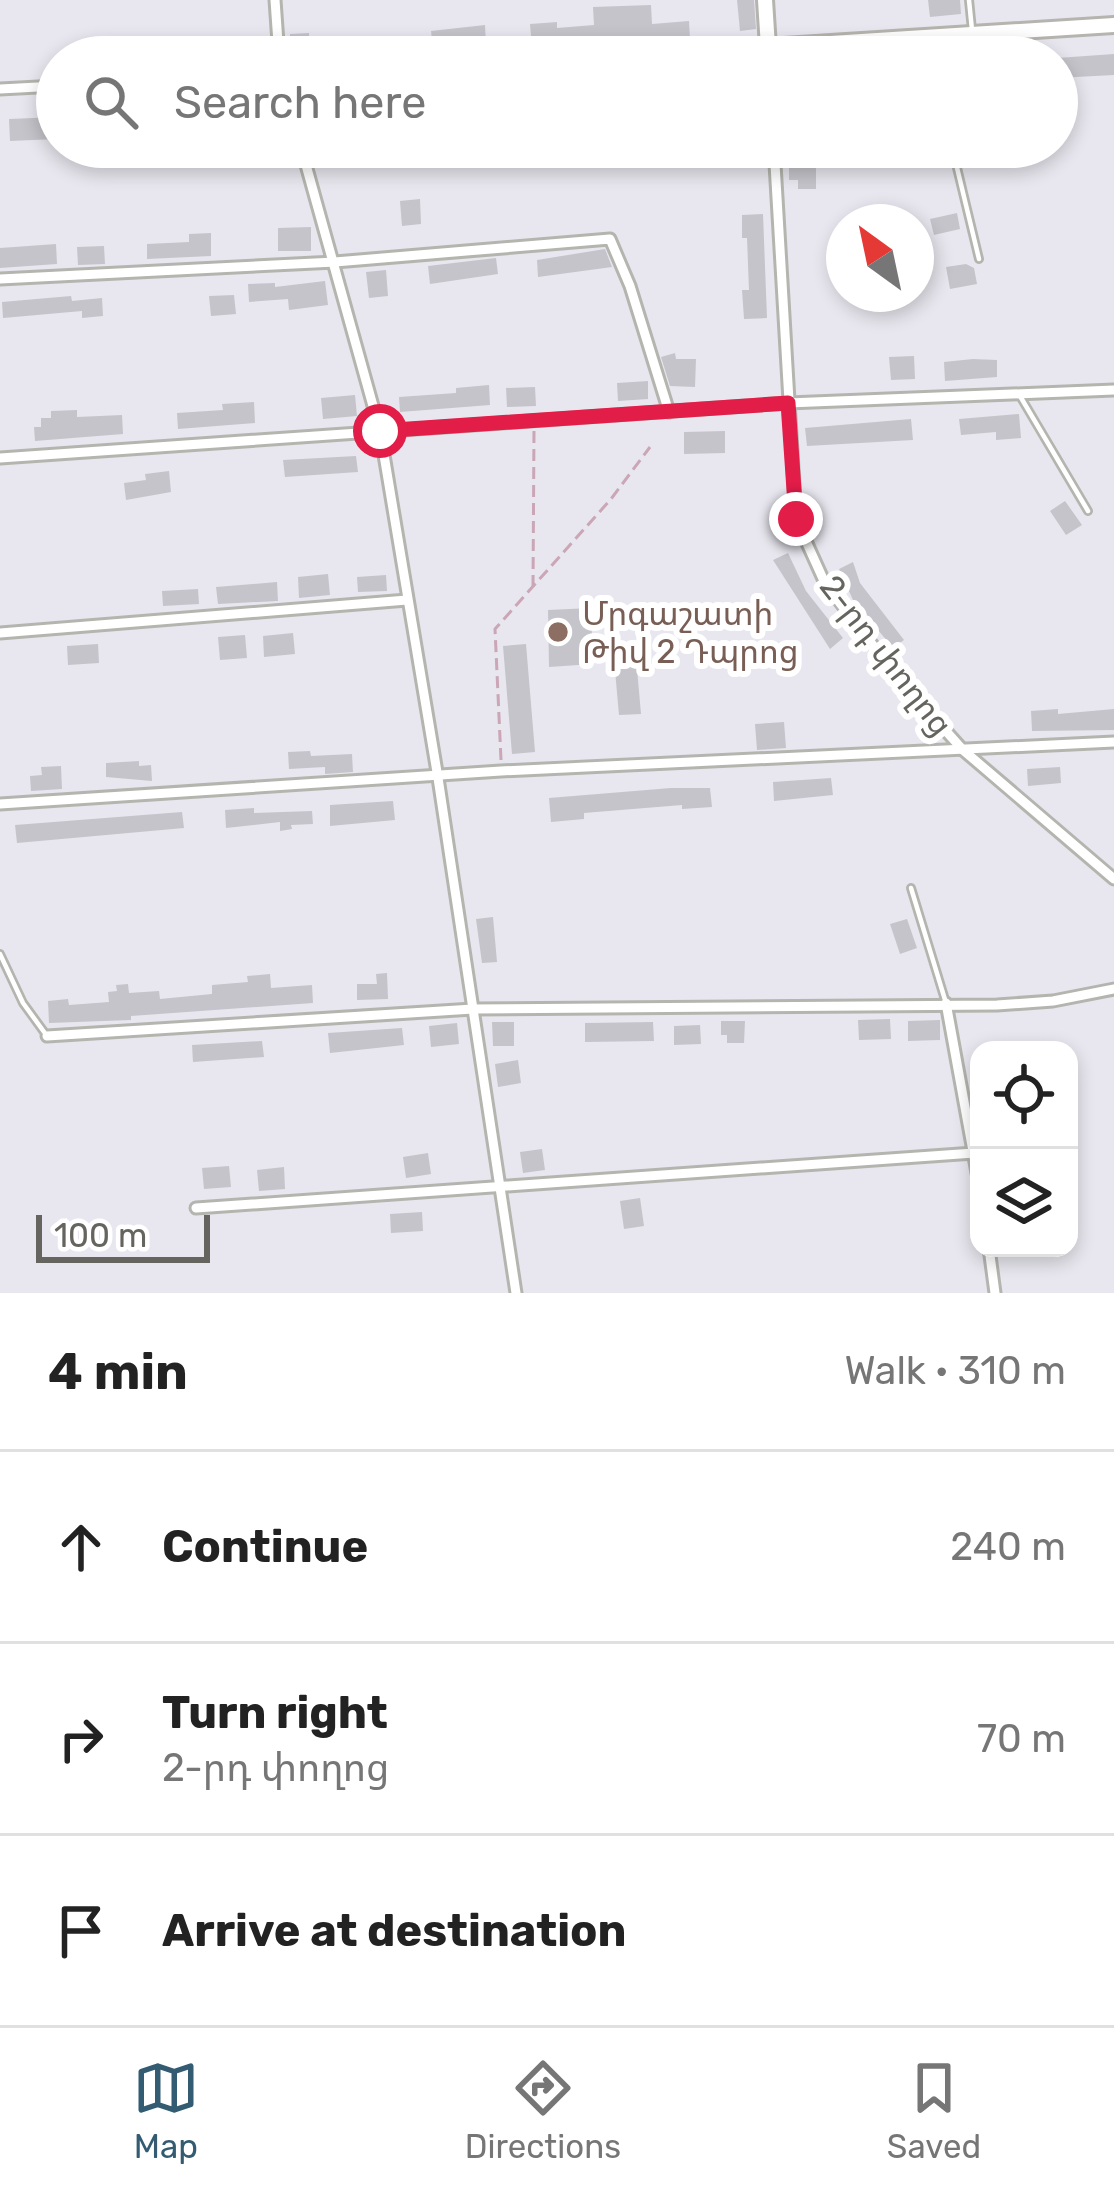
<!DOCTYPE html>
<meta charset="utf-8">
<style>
body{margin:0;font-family:Rubik,"Noto Sans Armenian",sans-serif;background:#f2f2f2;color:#222}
.controls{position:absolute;right:36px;bottom:36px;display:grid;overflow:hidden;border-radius:24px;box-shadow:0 6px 18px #0003}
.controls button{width:108px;height:108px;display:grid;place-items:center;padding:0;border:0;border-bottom:3px solid #e0e0e0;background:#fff;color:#222;font:60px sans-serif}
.compass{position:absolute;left:826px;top:204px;width:108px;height:108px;border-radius:50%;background:#fff;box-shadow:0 6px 18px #0003;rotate:327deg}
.scale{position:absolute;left:36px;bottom:30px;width:174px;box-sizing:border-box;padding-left:12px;border:6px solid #65645e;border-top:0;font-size:33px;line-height:42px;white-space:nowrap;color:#65645e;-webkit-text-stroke:9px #fff;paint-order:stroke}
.stop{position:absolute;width:36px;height:36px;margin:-27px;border:9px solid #e11d48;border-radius:50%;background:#fff}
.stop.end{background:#e11d48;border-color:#fff;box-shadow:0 3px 12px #0008}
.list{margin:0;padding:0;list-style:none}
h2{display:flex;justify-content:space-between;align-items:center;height:156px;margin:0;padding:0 48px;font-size:51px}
h2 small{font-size:39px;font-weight:400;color:#767676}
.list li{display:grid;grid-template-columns:78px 1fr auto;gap:36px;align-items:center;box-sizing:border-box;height:192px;padding:0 48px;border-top:3px solid #e0e0e0}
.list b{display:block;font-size:45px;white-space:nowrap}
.list p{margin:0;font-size:39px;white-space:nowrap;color:#767676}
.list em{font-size:39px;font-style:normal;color:#767676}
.icon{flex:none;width:66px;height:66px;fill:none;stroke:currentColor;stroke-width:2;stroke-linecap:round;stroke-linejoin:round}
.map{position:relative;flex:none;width:1114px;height:1293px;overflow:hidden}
.search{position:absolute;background:#fff;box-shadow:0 6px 18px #0003;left:36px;right:36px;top:36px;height:132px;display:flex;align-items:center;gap:30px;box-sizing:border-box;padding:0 42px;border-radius:66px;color:#767676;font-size:45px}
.sheet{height:732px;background:#fff}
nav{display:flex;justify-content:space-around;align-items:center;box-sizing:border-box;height:168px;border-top:3px solid #e0e0e0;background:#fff;font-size:33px;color:#767676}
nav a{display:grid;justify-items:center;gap:6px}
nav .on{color:#335c72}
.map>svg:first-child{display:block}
</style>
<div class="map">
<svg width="1114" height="1293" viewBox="0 0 1114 1293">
<rect width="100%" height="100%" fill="#e8e7ef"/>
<!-- building -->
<g fill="#c4c4ca">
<polygon points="737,0 754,0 756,29 740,31"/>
<polygon points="928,0 960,0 961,14 930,17"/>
<polygon points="651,5 652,24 689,21 690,39 594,43 594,37 558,40 558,46 532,48 530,24 557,22 557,28 594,25 593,7"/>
<polygon points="485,25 486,45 433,49 431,31"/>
<polygon points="309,33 310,57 291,57 290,34"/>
<polygon points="1114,54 1114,75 1057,78 1057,58"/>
<polygon points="57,117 57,139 10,141 9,119"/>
<polygon points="798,158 816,158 816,189 798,189 798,180 789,180 789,165 798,165"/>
<polygon points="420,199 421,224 402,226 400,201"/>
<polygon points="957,213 960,229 934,235 930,219"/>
<polygon points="763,214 767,318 744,319 742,290 749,290 747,238 742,238 742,215"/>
<polygon points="311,227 311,251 278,251 278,228"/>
<polygon points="211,233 211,256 147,259 147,244 189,242 189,234"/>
<polygon points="56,244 57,264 0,268 0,248"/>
<polygon points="104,246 105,264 78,265 77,247"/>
<polygon points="605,249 612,267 538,277 537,260"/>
<polygon points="496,258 498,274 430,284 428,266"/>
<polygon points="966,264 974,268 977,284 950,289 946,267"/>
<polygon points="386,270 388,296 369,298 366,272"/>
<polygon points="325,281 328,305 289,310 288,299 249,302 248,284 275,283 275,287"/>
<polygon points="234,295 236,314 211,316 209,296"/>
<polygon points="71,296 72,301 102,298 103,316 82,318 82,311 3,318 2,302"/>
<polygon points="675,353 676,359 696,359 695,387 670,386 661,357"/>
<polygon points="914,356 915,379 891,380 889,357"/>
<polygon points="973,359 997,360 997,377 945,381 944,362"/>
<polygon points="648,381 648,399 618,401 617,383"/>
<polygon points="489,385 490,405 400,412 399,397 456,393 456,388"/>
<polygon points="535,387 536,406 507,407 506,388"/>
<polygon points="355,395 357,416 323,419 321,398"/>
<polygon points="254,402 255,423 178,429 177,413 223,410 222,404"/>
<polygon points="77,410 77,417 122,415 123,434 35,441 34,427 41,427 41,418 51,418 51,411"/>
<polygon points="1019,414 1021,438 996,440 996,432 961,435 959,419"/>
<polygon points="911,419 913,440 807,446 805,428"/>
<polygon points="725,431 725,453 684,454 684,432"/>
<polygon points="356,456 358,472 285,477 283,460"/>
<polygon points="169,471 171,492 126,500 124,483 146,480 145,474"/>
<polygon points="1065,501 1082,525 1066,535 1050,511"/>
<polygon points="788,553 806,591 843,638 830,649 773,560"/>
<polygon points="853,562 860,583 904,640 893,648 853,600 839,569"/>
<polygon points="328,574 330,595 299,598 298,577"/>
<polygon points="386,575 387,591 358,592 357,577"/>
<polygon points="277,582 278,601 218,604 216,587"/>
<polygon points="198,589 199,604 163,606 162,591"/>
<polygon points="591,608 593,664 549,667 548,610"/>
<polygon points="293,633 295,654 264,657 263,636"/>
<polygon points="245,635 247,658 220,660 218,637"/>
<polygon points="98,644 99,663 68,665 67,646"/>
<polygon points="526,644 535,752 512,754 503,646"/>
<polygon points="635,646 641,714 619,715 613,648"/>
<polygon points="1058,709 1058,714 1114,709 1114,730 1032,731 1031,711"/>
<polygon points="784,722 786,748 757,750 755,724"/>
<polygon points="310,751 311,756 352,754 353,772 325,774 325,767 289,769 288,752"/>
<polygon points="139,761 139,766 151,765 152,781 106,777 106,763"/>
<polygon points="61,766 62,789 31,791 30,776 42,775 41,767"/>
<polygon points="1060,767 1061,783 1028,786 1027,769"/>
<polygon points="831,778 833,795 774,801 773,782"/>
<polygon points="671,788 710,788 712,807 682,809 682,805 584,813 584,819 551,822 549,798"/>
<polygon points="393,801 395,820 330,826 330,805"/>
<polygon points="254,808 254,813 312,811 313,824 291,825 292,829 280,831 280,822 226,828 225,810"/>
<polygon points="182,812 184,828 17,843 15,825"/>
<polygon points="493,917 497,962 482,963 476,919"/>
<polygon points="907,919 917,948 900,954 890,924"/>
<polygon points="387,973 388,999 357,1000 357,984 377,984 376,974"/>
<polygon points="270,974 271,988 312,985 313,1003 131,1016 131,1020 49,1023 48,1001 68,999 69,1005 109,1002 108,992 117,991 116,985 128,984 129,993 159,991 160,999 212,994 212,985 248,982 247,976"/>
<polygon points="890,1019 891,1039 859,1040 858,1020"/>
<polygon points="940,1020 940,1040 908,1041 908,1021"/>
<polygon points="721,1021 745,1021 744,1043 727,1043 727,1035 721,1035"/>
<polygon points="492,1022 514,1022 514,1046 493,1046"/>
<polygon points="653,1022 654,1041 585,1042 585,1023"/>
<polygon points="457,1023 459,1044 431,1047 429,1026"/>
<polygon points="700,1025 701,1044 674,1045 674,1026"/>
<polygon points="402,1028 404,1045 330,1053 328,1033"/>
<polygon points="262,1041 264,1057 193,1062 192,1045"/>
<polygon points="518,1060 521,1083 498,1087 495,1064"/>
<polygon points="542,1149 545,1170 523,1173 520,1152"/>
<polygon points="428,1153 431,1174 406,1178 403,1157"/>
<polygon points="229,1166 231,1187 204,1189 202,1168"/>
<polygon points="284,1167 285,1189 259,1191 257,1170"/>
<polygon points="640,1198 644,1226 624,1229 620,1201"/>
<polygon points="422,1212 423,1231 391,1233 390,1214"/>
</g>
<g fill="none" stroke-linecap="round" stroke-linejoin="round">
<!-- lane casing -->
<g stroke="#b5b5af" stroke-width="10">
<g id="lane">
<polyline points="969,0 972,30"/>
<polyline points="926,39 931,57"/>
<polyline points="952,147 979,259"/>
<polyline points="1020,396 1088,511"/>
<polyline points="911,888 946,1003"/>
<polyline points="0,954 23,1003 47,1036"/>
</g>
</g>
<!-- street casing -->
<g stroke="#b5b5af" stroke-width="15">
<g id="street">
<polyline points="275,0 279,57"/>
<polyline points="593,57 768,47 769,57"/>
<polyline points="0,89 57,86"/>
<polyline points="301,147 380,431 438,778 516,1293"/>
<polyline points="774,147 796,519 824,581 894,673 963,750 1114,879"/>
<polyline points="0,279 335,262 610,239 630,286 669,412"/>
<polyline points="0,458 788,403 1114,390"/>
<polyline points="0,633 407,600"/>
<polyline points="0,804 501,771 1114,742"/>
<polyline points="946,1003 979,1184"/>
<polyline points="47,1036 473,1009 997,1005 1053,1001 1114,989"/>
<polyline points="196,1208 974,1153"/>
<polyline points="989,1248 995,1293"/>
</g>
</g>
<!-- secondary casing -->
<g stroke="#b6b4ae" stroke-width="20">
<polyline id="secondary" points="765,0 768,47 1114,25"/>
</g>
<!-- path -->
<g stroke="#caa6b6" stroke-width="3" stroke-dasharray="12 6" stroke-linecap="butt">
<polyline points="533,587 534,429"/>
<polyline points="501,760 495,629 611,499 650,447"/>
</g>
<!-- lane -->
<use href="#lane" stroke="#fff" stroke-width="4.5"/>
<!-- street -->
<use href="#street" stroke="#fff" stroke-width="9"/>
<!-- secondary -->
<use href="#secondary" stroke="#fff" stroke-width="14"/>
</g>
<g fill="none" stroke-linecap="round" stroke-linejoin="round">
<!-- route -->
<polyline stroke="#e11d48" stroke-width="15" points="380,431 788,403 796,519"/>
</g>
<!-- markers -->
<circle fill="#8d6e63" stroke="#fff" stroke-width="4.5" cx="558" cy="632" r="12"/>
<g text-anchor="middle" stroke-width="12" stroke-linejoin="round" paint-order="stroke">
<!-- education labels -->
<g font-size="33" fill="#785e54" stroke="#fff" text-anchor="start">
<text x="582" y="625">Մրգաշատի<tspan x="582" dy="38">Թիվ 2 Դպրոց</tspan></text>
</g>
<!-- street labels -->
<g font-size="33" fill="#65645e" stroke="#fff">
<text transform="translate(887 655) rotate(52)" y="12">2-րդ փողոց</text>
</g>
</g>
</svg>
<div class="controls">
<button><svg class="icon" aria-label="locate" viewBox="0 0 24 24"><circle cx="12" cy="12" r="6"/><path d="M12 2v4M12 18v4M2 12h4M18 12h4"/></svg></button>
<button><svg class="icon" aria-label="layers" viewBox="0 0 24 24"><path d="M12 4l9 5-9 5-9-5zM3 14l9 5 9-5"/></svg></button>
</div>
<svg class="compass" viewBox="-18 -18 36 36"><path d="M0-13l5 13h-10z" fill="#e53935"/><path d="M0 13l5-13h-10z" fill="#767676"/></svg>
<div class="scale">100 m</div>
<div class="stop" style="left:380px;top:431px"></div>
<div class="stop end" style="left:796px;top:519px"></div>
<div class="search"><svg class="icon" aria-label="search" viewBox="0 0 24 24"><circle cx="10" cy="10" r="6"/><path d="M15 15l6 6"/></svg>Search here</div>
</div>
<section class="sheet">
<h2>4 min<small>Walk · 310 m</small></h2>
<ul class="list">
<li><svg class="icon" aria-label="ahead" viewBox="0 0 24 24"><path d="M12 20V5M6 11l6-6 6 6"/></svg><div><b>Continue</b></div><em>240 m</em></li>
<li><svg class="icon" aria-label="right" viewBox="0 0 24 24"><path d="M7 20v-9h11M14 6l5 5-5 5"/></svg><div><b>Turn right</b><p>2-րդ փողոց</p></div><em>70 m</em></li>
<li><svg class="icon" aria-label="arrive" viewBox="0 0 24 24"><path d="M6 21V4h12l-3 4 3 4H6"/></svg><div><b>Arrive at destination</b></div></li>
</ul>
</section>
<nav>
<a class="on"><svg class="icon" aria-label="map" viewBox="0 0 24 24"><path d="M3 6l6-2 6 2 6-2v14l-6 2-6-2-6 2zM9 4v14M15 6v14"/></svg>Map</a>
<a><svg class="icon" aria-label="directions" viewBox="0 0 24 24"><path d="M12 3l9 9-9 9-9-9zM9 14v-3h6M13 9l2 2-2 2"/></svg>Directions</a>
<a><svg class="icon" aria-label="saved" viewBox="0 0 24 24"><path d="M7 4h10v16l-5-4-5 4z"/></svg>Saved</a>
</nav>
